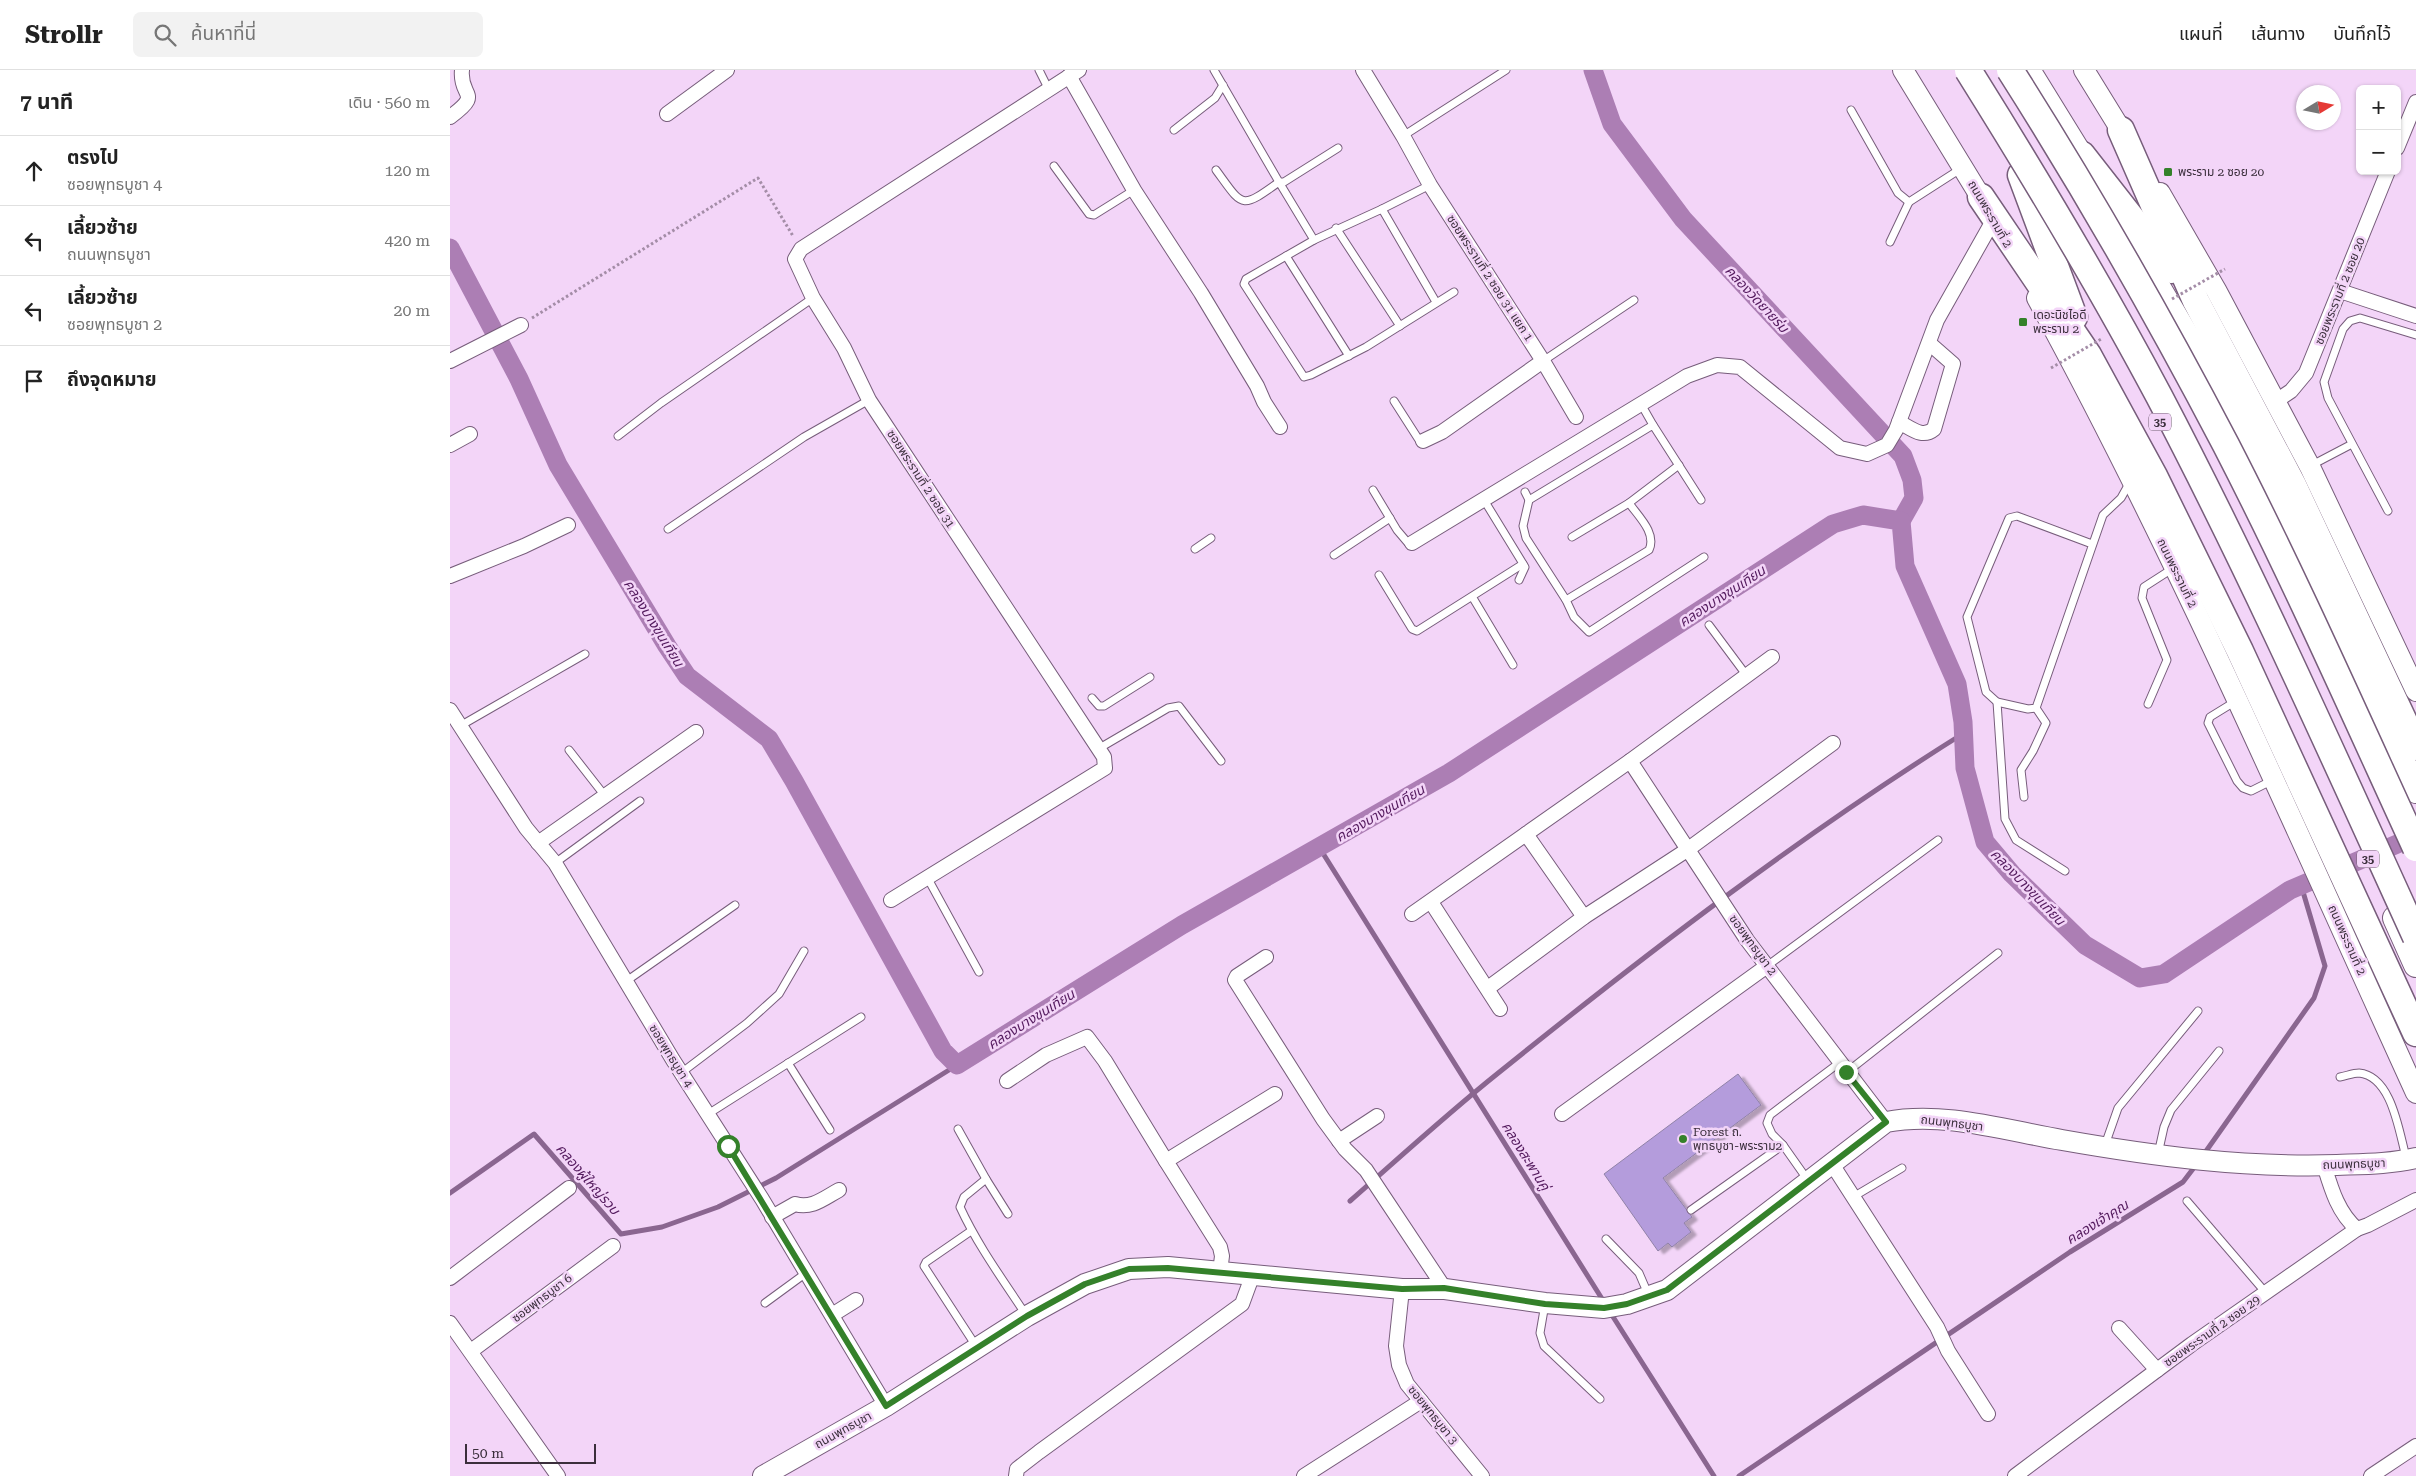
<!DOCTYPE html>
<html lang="th">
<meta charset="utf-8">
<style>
body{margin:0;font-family:"Roboto Serif","Noto Sans Thai",serif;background:#f2f2f2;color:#222}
.controls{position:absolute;right:15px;top:15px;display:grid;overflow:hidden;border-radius:8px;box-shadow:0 1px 4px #0004}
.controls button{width:45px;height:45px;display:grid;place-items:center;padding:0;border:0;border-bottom:1px solid #e0e0e0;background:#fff;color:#222;font:25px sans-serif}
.compass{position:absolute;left:1846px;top:15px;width:45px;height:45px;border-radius:50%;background:#fff;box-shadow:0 1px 4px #0004;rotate:80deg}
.scale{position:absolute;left:15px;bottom:12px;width:131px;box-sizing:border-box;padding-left:5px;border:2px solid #3b2f3c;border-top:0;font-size:14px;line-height:18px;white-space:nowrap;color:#3b2f3c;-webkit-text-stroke:4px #f3d5f8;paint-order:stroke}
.stop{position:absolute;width:15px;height:15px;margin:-11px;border:4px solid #34812a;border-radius:50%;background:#fff}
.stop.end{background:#34812a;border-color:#fff;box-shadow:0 1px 5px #0008}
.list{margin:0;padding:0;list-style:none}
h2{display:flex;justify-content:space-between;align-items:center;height:65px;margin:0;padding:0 20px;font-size:21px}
h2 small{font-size:16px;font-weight:400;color:#767676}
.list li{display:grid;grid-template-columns:32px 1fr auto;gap:15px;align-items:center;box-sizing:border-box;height:70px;padding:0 20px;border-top:1px solid #e0e0e0}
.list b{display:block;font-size:19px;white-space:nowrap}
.list p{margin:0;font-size:16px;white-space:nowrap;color:#767676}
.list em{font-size:16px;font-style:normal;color:#767676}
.icon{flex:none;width:28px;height:28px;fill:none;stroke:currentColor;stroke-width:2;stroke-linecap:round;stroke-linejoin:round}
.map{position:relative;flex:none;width:1966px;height:1406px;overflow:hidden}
header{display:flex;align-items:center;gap:30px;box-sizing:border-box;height:70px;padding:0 25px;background:#fff;border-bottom:1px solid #e0e0e0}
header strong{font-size:24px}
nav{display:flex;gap:28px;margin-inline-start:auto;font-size:18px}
.search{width:350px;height:45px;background:#f2f2f2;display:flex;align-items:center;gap:12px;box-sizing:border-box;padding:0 18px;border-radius:8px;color:#767676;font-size:19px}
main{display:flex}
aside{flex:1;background:#fff}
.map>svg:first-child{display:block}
</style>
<header>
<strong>Strollr</strong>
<div class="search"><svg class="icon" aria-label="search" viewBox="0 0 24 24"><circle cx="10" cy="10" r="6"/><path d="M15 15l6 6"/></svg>ค้นหาที่นี่</div>
<nav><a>แผนที่</a><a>เส้นทาง</a><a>บันทึกไว้</a></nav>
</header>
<main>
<aside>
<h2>7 นาที<small>เดิน · 560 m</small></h2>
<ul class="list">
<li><svg class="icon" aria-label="ahead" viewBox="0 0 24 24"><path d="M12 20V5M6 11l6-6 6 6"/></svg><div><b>ตรงไป</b><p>ซอยพุทธบูชา 4</p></div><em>120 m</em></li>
<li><svg class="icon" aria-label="left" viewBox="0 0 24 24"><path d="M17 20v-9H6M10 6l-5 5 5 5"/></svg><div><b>เลี้ยวซ้าย</b><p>ถนนพุทธบูชา</p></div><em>420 m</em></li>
<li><svg class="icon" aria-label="left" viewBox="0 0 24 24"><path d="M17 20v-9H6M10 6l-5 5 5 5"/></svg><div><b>เลี้ยวซ้าย</b><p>ซอยพุทธบูชา 2</p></div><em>20 m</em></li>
<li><svg class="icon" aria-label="arrive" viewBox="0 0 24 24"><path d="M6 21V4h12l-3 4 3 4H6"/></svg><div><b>ถึงจุดหมาย</b></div></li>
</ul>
</aside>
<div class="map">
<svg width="1966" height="1406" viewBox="0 0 1966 1406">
<defs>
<filter id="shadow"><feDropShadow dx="5.5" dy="3" stdDeviation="1" flood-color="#0004"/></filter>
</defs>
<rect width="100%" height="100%" fill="#f3d5f8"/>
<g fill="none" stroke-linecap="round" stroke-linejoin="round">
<!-- stream -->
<g stroke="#8a6690" stroke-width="5">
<polyline points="869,777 1154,1232"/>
<polyline points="1754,1084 1864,928 1875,896 1851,815"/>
<polyline points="0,1123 84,1064 171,1164 212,1157 268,1137 326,1108 507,995"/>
<path d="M900,1131C949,1088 997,1044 1047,1004C1197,883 1351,765 1514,663"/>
<polyline points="1160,1242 1264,1406"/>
<polyline points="1289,1406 1620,1182 1733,1112 1746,1095"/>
</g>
<!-- canal -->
<g stroke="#ac7eb4" stroke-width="19">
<polyline points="1143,0 1162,54 1233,149 1453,386 1462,410 1464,428 1451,451"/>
<polyline points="0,178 69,309 108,395 217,576 237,606 319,669 344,711 493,981 507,995 732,855 999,703 1383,454 1413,445 1451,451 1455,496 1507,614 1513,652 1515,698 1535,772 1562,804 1635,875 1690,908 1714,904 1840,820 1966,766"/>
</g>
</g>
<!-- building -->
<polygon fill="#b49cdc" stroke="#9082a7" filter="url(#shadow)" points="1288,1004 1311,1035 1213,1108 1242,1147 1234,1153 1241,1162 1222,1177 1218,1173 1208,1181 1154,1104"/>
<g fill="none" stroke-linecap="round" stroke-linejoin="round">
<!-- service casing -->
<g stroke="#775d7b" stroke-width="9">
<g id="service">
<polyline points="589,0 598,18"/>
<polyline points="764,0 829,112 834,112 888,78"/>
<polyline points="1401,40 1448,123 1459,132 1512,98"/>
<polyline points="724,60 765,28 773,15"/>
<polyline points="953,66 1056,0"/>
<polyline points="604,96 639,144 644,145 684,120"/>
<path d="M766,100C793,137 790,140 829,112L864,170L932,139L986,232"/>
<polyline points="932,139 980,115"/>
<polyline points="886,158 950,256"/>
<polyline points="864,170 796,209 794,214 854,307 861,305 916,277 1004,222"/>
<polyline points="1440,172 1459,132"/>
<polyline points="836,186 899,286"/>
<polyline points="1093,291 1184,230"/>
<polyline points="944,331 969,370 973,371"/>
<polyline points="1191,334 1203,355"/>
<polyline points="168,366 211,333 363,228"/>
<polyline points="1860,396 1902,374"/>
<polyline points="923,420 947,460 958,473 962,473"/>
<polyline points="1075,422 1079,430 1203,355 1251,430"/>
<polyline points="1034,430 1075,497 1069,510"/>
<polyline points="1079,430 1073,456 1076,468 1116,530 1124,547 1139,562 1254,487"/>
<polyline points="1938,441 1878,328 1874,312 1893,259 1900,251 1910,248 1966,265"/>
<polyline points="218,459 354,367 419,330"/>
<polyline points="1122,467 1179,433"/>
<polyline points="1642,474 1567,446 1559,448 1517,547 1536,622 1547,632 1578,639 1586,638 1653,445 1671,428 1680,412"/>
<polyline points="745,479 761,468"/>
<polyline points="884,485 940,448"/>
<polyline points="929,505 962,559 967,561 1073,494"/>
<polyline points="1023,528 1063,595"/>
<path d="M1116,530L1199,480C1207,463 1188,446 1179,433L1229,395"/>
<polyline points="1259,555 1297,606"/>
<polyline points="642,628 649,636 654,636 700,607"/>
<polyline points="1786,631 1760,647 1758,653 1787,711 1793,718 1801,721 1823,710"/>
<polyline points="1547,632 1555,749 1566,770 1615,801"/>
<polyline points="1698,634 1717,590 1692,528 1694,517 1722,499"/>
<polyline points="10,656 135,584"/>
<polyline points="648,679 718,638 729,636 771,691"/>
<polyline points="119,680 155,726"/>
<polyline points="1574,727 1571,700 1583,681 1596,653 1586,638"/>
<polyline points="105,793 190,731"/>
<polyline points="477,807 529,902"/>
<polyline points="1317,896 1488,770"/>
<polyline points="175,912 285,835"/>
<polyline points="338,993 380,1060"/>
<polyline points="1397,1002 1548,883"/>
<polyline points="231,1003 297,953 329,924 354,881"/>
<path d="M1890,1007C1896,1006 1903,1003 1909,1003C1942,1006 1949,1062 1956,1087"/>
<polyline points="258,1044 411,947"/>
<polyline points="508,1059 536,1109"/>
<polyline points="1333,1075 1322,1064 1317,1053 1320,1045 1389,993"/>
<polyline points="1655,1075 1668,1038 1748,941"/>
<polyline points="1708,1084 1714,1057 1721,1040 1769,981"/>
<polyline points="1403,1127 1452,1098"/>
<polyline points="1737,1131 1816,1223"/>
<polyline points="1241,1140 1333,1075 1357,1109"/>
<path d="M558,1144L536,1109L514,1127L510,1137C528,1176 553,1210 576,1245"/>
<polyline points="521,1161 476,1192 474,1196 526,1276"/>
<polyline points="1156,1169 1189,1203 1198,1224"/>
<polyline points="315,1233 356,1203"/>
<polyline points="1095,1234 1090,1263 1094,1276 1150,1329"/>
</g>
</g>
<!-- minor casing -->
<g stroke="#775d7b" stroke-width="16">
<g id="minor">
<polyline points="913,0 953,66 980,115 1093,291 992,362 973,371"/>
<polyline points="619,6 684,120 751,223 807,316 814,332 830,357"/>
<polyline points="217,44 277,0"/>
<path d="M0,47C34,22 9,28 12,0"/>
<polyline points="1947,78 1966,32"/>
<polyline points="1890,221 1966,246"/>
<polyline points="0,291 71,255"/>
<polyline points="1093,291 1126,347"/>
<polyline points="1826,331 1841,321 1856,303 1938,101"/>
<path d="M1449,352C1461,358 1472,369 1484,359L1503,294L1479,273"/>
<polyline points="0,375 20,364"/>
<polyline points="962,473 1237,306 1267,295 1290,297 1390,378 1417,384 1437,375 1446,360 1487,250 1544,149"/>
<polyline points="0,506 74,476 118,455"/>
<polyline points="0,640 76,758 105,793 223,990 312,1129 436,1336"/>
<polyline points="1180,691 1297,870 1436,1052"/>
<polyline points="1076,764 1134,847"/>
<polyline points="88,773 246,662"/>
<polyline points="441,830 655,698 654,687 419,330 394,278 363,228 345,189 351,179 629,0"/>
<polyline points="981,832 1050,939"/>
<polyline points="962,844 1180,691 1322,587"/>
<polyline points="816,887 787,906 785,910 873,1049 895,1079 916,1100 995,1219"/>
<polyline points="1038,918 1134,847 1237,780 1383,673"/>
<polyline points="557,1011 596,985 637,967 655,991 716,1091"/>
<polyline points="1112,1044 1317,896"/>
<polyline points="889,1071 927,1046"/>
<polyline points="1382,1094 1487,1257 1498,1281 1538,1344"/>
<path d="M1874,1095C1881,1118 1888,1143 1907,1159"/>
<path d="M322,1147L345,1134C362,1139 374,1128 389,1120"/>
<polyline points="770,1202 772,1186 770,1177 716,1091 825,1024"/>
<polyline points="0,1208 119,1118"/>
<polyline points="952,1219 946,1276 949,1295 957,1314 1032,1406"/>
<polyline points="382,1245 406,1230"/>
<polyline points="0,1253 108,1406"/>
<polyline points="1669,1258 1707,1300"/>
<polyline points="21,1281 163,1176"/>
<polyline points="566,1406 567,1399 589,1382 792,1234 803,1204"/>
<polyline points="854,1406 971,1331"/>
<polyline points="1565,1406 1742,1274 1907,1159 1918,1155 1966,1130"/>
<polyline points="1921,1406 1966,1376"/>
</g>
</g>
<!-- secondary casing -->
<g stroke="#775d7b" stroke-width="22">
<g id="secondary">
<polyline points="1453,0 1538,139"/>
<polyline points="1634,0 1679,73"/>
<polyline points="1710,123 1766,220 1860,397 1966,621"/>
<path d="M1587,228C1728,486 1844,756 1966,1023"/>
<path d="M313,1406L436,1336L577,1246L635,1214L679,1199L718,1197L952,1219H995L1095,1233L1154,1238L1177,1234L1217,1220L1436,1052C1493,1041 1554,1060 1612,1070C1703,1086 1794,1098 1887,1095C1913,1094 1940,1094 1966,1088"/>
</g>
</g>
<!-- trunk casing -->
<g stroke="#775d7b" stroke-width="26">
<g id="trunk">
<polyline points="1578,0 1641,102"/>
<polyline points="1663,140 1783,344 1929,637 1966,721"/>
<polyline points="1945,848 1966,895"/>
</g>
</g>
<!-- motorway casing -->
<g stroke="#775d7b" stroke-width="29">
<g id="motorway">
<polyline points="1671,60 1746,231 1843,415 1966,677"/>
<polyline points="1632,85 1722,200"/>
<polyline points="1571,105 1624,247"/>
<polyline points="1531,127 1638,285 1704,406 1790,581 1966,963"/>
</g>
</g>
<!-- path -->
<polyline stroke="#a48da7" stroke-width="3" stroke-dasharray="2.5 2.5" stroke-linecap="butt" points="82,248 308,108 343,166"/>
<!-- service -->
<use href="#service" stroke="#fff" stroke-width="7"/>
<!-- minor -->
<use href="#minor" stroke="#fff" stroke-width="14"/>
<!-- secondary -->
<use href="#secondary" stroke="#fff" stroke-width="20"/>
<!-- trunk -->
<use href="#trunk" stroke="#fff" stroke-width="24"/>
<!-- motorway -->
<use href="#motorway" stroke="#fff" stroke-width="26"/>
<!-- motorway-bridge casing -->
<g stroke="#775d7b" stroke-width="29" stroke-linecap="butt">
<g id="motorway-bridge">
<path d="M1518,0C1585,107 1650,215 1709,326C1802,503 1883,685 1966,867"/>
<path d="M1560,0C1637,121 1709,247 1776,375C1844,507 1904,643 1966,778"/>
</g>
</g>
<!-- path-bridge -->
<g stroke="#a48da7" stroke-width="3" stroke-dasharray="2.5 2.5" stroke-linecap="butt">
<polyline points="1722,229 1775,199"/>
<polyline points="1601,298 1653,268"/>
</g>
<!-- motorway-bridge -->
<use href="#motorway-bridge" stroke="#fff" stroke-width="26"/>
</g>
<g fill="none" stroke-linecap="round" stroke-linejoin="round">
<!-- route -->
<polyline stroke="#34812a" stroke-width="6" points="278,1076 436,1336 577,1246 635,1214 679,1199 718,1198 952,1219 994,1218 1095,1234 1154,1238 1177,1234 1217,1220 1436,1052 1396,1002"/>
</g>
<!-- markers -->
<g fill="#34812a" stroke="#f3d5f8" stroke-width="2">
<rect x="1713" y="97" width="10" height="10" rx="2.5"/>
<rect x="1568" y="247" width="10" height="10" rx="2.5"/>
<circle cx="1233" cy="1069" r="5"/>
</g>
<g text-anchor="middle" stroke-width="5" stroke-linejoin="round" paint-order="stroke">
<!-- shield labels -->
<g fill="#f3d5f8" stroke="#726174" stroke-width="1">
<rect x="1699" y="343.5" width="22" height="17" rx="4"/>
<rect x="1907" y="780.5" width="22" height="17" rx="4"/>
</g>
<g font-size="11" font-weight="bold" fill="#3b2f3c">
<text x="1710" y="356">35</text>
<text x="1918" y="793">35</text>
</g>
<!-- poi labels -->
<g font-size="12" fill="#3b2f3c" stroke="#f3d5f8" text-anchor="start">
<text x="1728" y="106">พระราม 2 ซอย 20</text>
<text x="1583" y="249">เดอะนิชไอดี<tspan x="1583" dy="14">พระราม 2</tspan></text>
<text x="1243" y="1066">Forest ถ.<tspan x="1243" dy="14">พุทธบูชา-พระราม2</tspan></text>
</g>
<!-- street labels -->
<g font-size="12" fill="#3b2f3c" stroke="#f3d5f8">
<text transform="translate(1540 144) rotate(60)" y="4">ถนนพระรามที่ 2</text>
<text transform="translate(1040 208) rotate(57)" y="4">ซอยพระรามที่ 2 ซอย 31 แยก 1</text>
<text transform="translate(1890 221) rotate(-68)" y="4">ซอยพระรามที่ 2 ซอย 20</text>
<text transform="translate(471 409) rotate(57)" y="4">ซอยพระรามที่ 2 ซอย 31</text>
<text transform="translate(1727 503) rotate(64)" y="4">ถนนพระรามที่ 2</text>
<text transform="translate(1897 870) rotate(66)" y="4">ถนนพระรามที่ 2</text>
<text transform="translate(1303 875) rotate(54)" y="4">ซอยพุทธบูชา 2</text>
<text transform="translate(221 986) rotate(58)" y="4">ซอยพุทธบูชา 4</text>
<text transform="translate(1502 1053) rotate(7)" y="4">ถนนพุทธบูชา</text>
<text transform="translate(1904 1094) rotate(-2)" y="4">ถนนพุทธบูชา</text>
<text transform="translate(92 1228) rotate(-37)" y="4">ซอยพุทธบูชา 6</text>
<text transform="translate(1762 1261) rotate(-35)" y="4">ซอยพระรามที่ 2 ซอย 29</text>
<text transform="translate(983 1345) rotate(51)" y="4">ซอยพุทธบูชา 3</text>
<text transform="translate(393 1360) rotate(-29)" y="4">ถนนพุทธบูชา</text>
</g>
<!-- water labels -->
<g font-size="14" font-style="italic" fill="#541b5e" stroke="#f3d5f8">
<text transform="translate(1307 229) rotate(47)" y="5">คลองวัดยายร่ม</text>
<text transform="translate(1272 526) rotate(-33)" y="5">คลองบางขุนเทียน</text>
<text transform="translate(204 553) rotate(58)" y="5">คลองบางขุนเทียน</text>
<text transform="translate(930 743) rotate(-30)" y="5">คลองบางขุนเทียน</text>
<text transform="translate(1578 817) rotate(46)" y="5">คลองบางขุนเทียน</text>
<text transform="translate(581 949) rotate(-32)" y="5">คลองบางขุนเทียน</text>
<text transform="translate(1076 1086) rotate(58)" y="5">คลองสะพานคู่</text>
<text transform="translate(138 1109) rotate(49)" y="5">คลองผู้ใหญ่รวบ</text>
<text transform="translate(1647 1152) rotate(-32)" y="5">คลองเจ้าคุณ</text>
</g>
</g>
</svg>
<div class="controls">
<button>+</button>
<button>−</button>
</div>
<svg class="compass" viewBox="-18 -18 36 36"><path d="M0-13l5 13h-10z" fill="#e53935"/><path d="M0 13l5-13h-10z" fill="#767676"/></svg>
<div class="scale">50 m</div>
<div class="stop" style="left:278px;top:1076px"></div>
<div class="stop end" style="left:1396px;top:1002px"></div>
</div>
</main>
